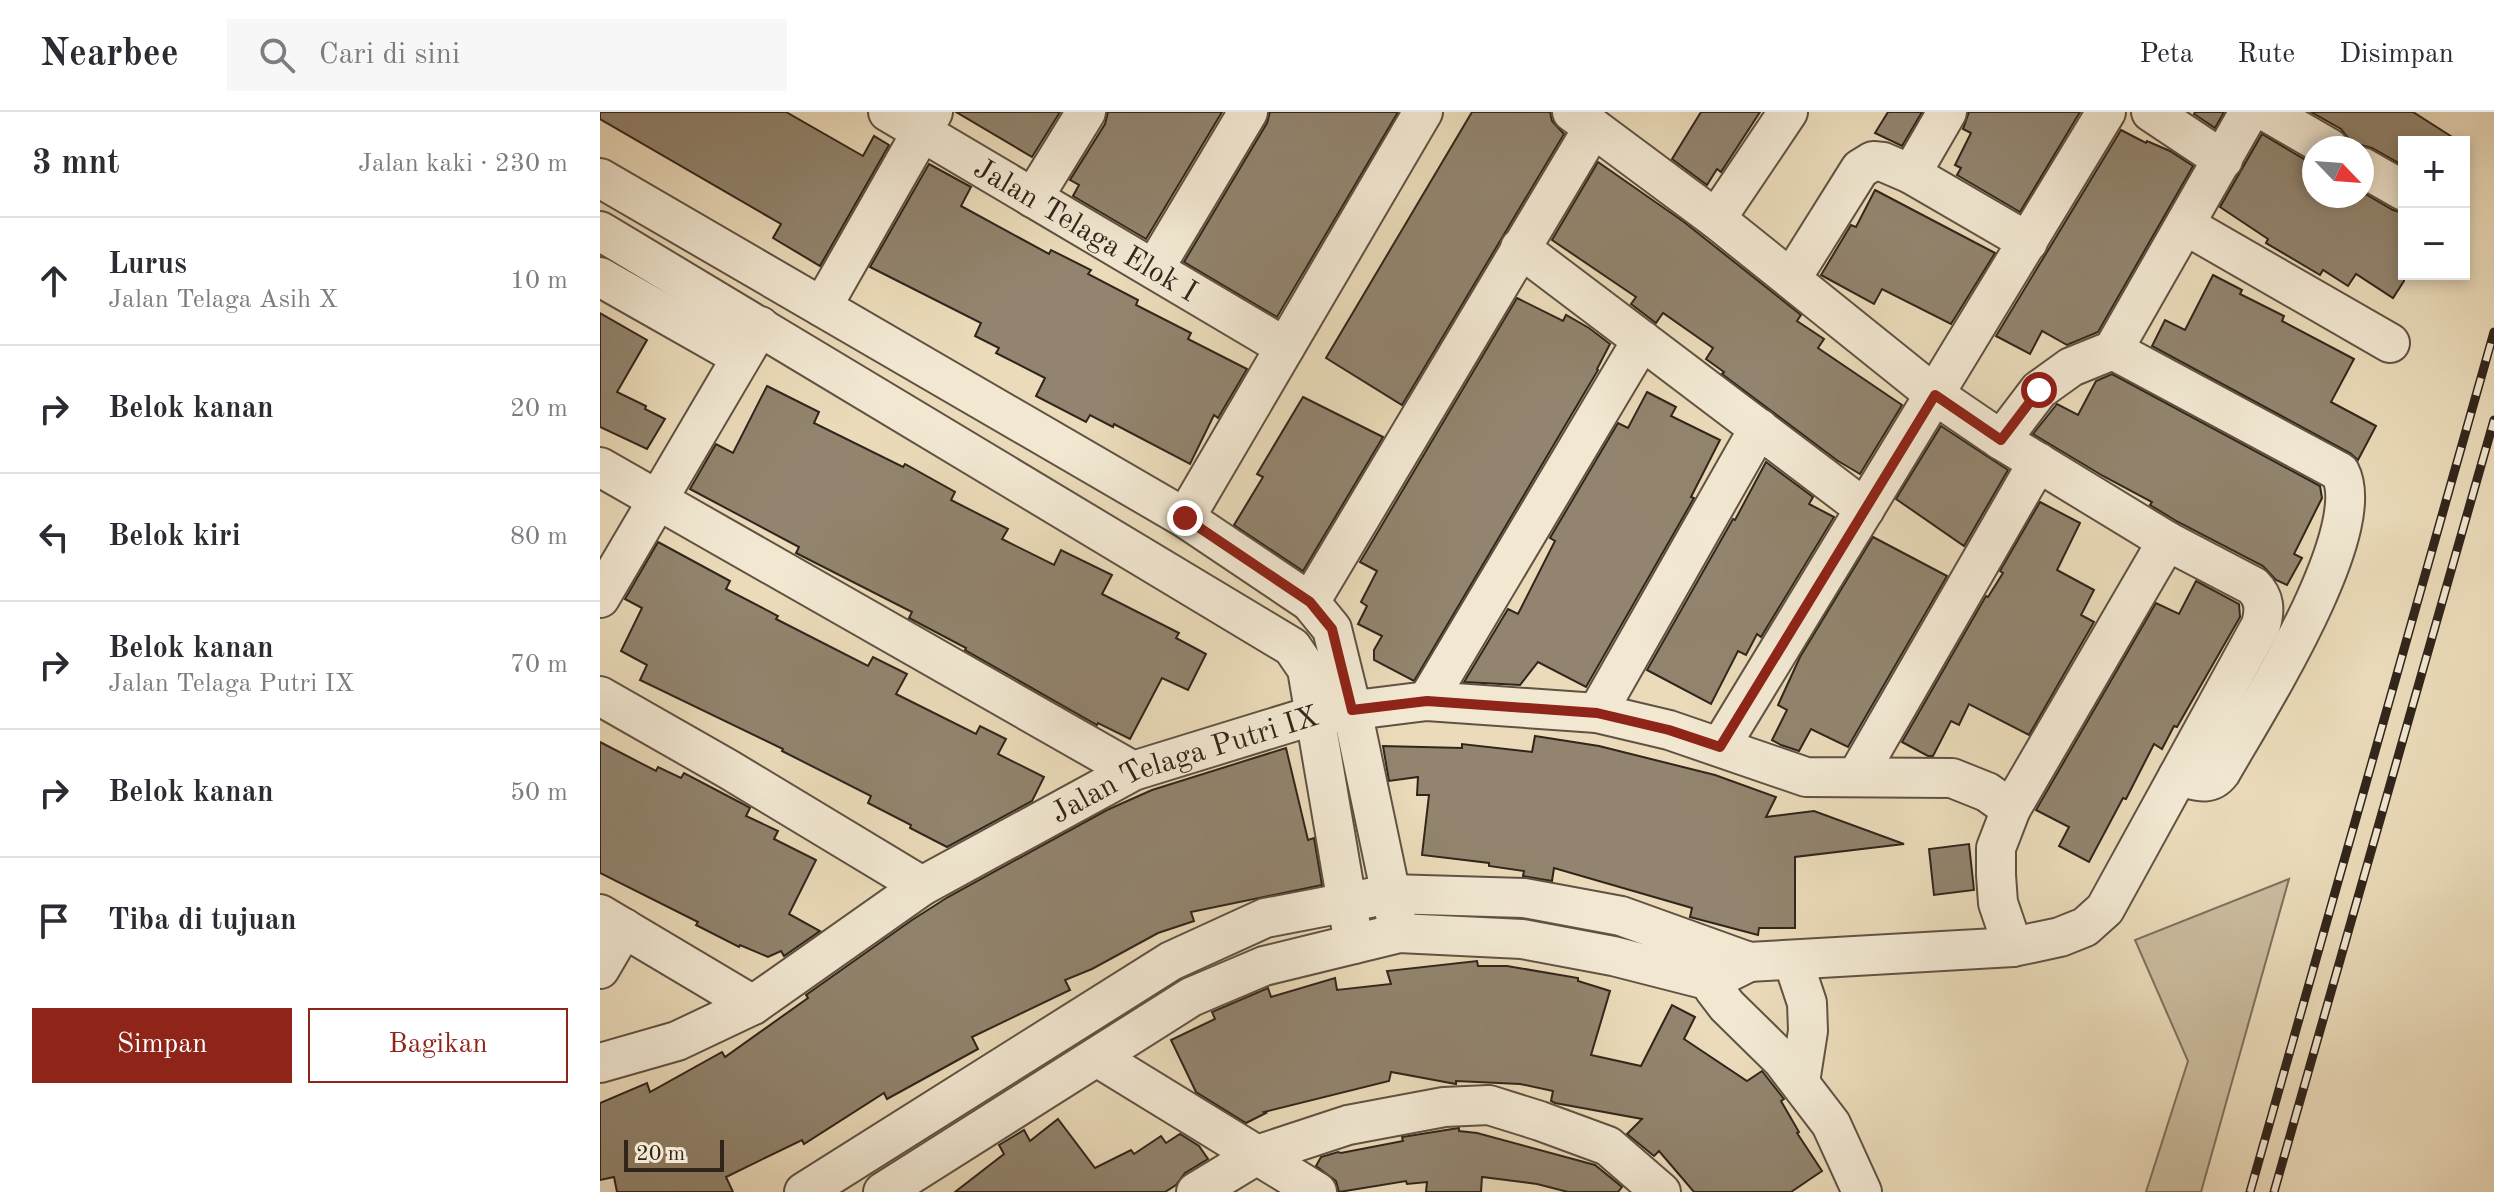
<!DOCTYPE html>
<html lang="id">
<meta charset="utf-8">
<style>
body{margin:0;font-family:"Old Standard TT",serif;background:#f7f7f7;color:#2b2b33}
.controls{position:absolute;right:24px;top:24px;display:grid;overflow:hidden;border-radius:0px;box-shadow:0 4px 12px #0003}
.controls button{width:72px;height:72px;display:grid;place-items:center;padding:0;border:0;border-bottom:2px solid #e1e1e2;background:#fff;color:#2b2b33;font:40px sans-serif}
.compass{position:absolute;left:1702px;top:24px;width:72px;height:72px;border-radius:50%;background:#fff;box-shadow:0 4px 12px #0003;rotate:115deg}
.scale{position:absolute;left:24px;bottom:20px;width:100px;box-sizing:border-box;padding-left:8px;border:4px solid #31251b;border-top:0;font-size:22px;line-height:28px;white-space:nowrap;color:#31251b;-webkit-text-stroke:6px #f2e8d2;paint-order:stroke}
.stop{position:absolute;width:24px;height:24px;margin:-18px;border:6px solid #8f2418;border-radius:50%;background:#fff}
.stop.end{background:#8f2418;border-color:#fff;box-shadow:0 2px 8px #0008}
.list{margin:0;padding:0;list-style:none}
h2{display:flex;justify-content:space-between;align-items:center;height:104px;margin:0;padding:0 32px;font-size:34px}
h2 small{font-size:26px;font-weight:400;color:#7c7c81}
.list li{display:grid;grid-template-columns:52px 1fr auto;gap:24px;align-items:center;box-sizing:border-box;height:128px;padding:0 32px;border-top:2px solid #e1e1e2}
.list b{display:block;font-size:30px;white-space:nowrap}
.list p{margin:0;font-size:26px;white-space:nowrap;color:#7c7c81}
.list em{font-size:26px;font-style:normal;color:#7c7c81}
.actions{display:flex;gap:16px;padding:24px 32px}
.actions a{flex:1;padding:18px 0;border:2px solid #8f2418;border-radius:0px;text-align:center;font-size:28px;color:#8f2418}
.actions .main{background:#8f2418;color:#fff}
.icon{flex:none;width:44px;height:44px;fill:none;stroke:currentColor;stroke-width:2;stroke-linecap:round;stroke-linejoin:round}
.map{position:relative;flex:none;width:1894px;height:1080px;overflow:hidden}
header{display:flex;align-items:center;gap:48px;box-sizing:border-box;height:112px;padding:0 40px;background:#fff;border-bottom:2px solid #e1e1e2}
header strong{font-size:38px}
nav{display:flex;gap:44px;margin-inline-start:auto;font-size:28px}
.search{width:560px;height:72px;background:#f7f7f7;display:flex;align-items:center;gap:20px;box-sizing:border-box;padding:0 28px;border-radius:0px;color:#7c7c81;font-size:30px}
main{display:flex}
aside{flex:1;background:#fff}
.map>svg:first-child{display:block}
</style>
<header>
<strong>Nearbee</strong>
<div class="search"><svg class="icon" aria-label="search" viewBox="0 0 24 24"><circle cx="10" cy="10" r="6"/><path d="M15 15l6 6"/></svg>Cari di sini</div>
<nav><a>Peta</a><a>Rute</a><a>Disimpan</a></nav>
</header>
<main>
<aside>
<h2>3 mnt<small>Jalan kaki · 230 m</small></h2>
<ul class="list">
<li><svg class="icon" aria-label="ahead" viewBox="0 0 24 24"><path d="M12 20V5M6 11l6-6 6 6"/></svg><div><b>Lurus</b><p>Jalan Telaga Asih X</p></div><em>10 m</em></li>
<li><svg class="icon" aria-label="right" viewBox="0 0 24 24"><path d="M7 20v-9h11M14 6l5 5-5 5"/></svg><div><b>Belok kanan</b></div><em>20 m</em></li>
<li><svg class="icon" aria-label="left" viewBox="0 0 24 24"><path d="M17 20v-9H6M10 6l-5 5 5 5"/></svg><div><b>Belok kiri</b></div><em>80 m</em></li>
<li><svg class="icon" aria-label="right" viewBox="0 0 24 24"><path d="M7 20v-9h11M14 6l5 5-5 5"/></svg><div><b>Belok kanan</b><p>Jalan Telaga Putri IX</p></div><em>70 m</em></li>
<li><svg class="icon" aria-label="right" viewBox="0 0 24 24"><path d="M7 20v-9h11M14 6l5 5-5 5"/></svg><div><b>Belok kanan</b></div><em>50 m</em></li>
<li><svg class="icon" aria-label="arrive" viewBox="0 0 24 24"><path d="M6 21V4h12l-3 4 3 4H6"/></svg><div><b>Tiba di tujuan</b></div></li>
</ul>
<div class="actions"><a class="main">Simpan</a><a>Bagikan</a></div>
</aside>
<div class="map">
<svg width="1894" height="1080" viewBox="0 0 1894 1080">
<rect width="100%" height="100%" fill="#ebdbba"/>
<filter id="stains"><feTurbulence type="fractalNoise" baseFrequency=".0025" numOctaves="4"/><feColorMatrix values="0 0 0 0 .2 0 0 0 0 .09 0 0 0 0 .02 0 0 0 .5 -.17"/></filter>
<radialGradient id="worn" r=".72"><stop offset=".6" stop-color="#630" stop-opacity="0"/><stop offset="1" stop-color="#630" stop-opacity=".3"/></radialGradient>
<!-- green -->
<polygon fill="#cbbc9f" stroke="#7e705d" stroke-width="2" points="1689,767 1601,1080 1546,1080 1588,949 1535,828"/>
<!-- building -->
<g fill="#92846e" stroke="#31251b" stroke-width="2">
<polygon points="0,0 186,0 263,44 274,24 289,33 220,154 173,126 181,112 0,7"/>
<polygon points="356,0 460,0 432,45"/>
<polygon points="508,0 622,0 546,127 473,84 479,73 470,68 505,12"/>
<polygon points="670,0 798,0 677,205 584,150 667,11"/>
<polygon points="872,0 950,0 952,9 964,22 802,293 726,246"/>
<polygon points="1101,0 1160,0 1121,60 1117,57 1107,73 1072,47"/>
<polygon points="1288,0 1322,0 1302,34 1275,21"/>
<polygon points="1369,0 1480,0 1420,100 1357,63 1361,56 1355,53 1371,21 1363,17"/>
<polygon points="1595,0 1624,0 1615,16 1594,2"/>
<polygon points="1711,0 1813,0 1860,30 1804,30 1804,54 1772,36 1761,33 1751,36 1748,26 1741,17"/>
<polygon points="1521,18 1546,31 1547,29 1570,39 1593,54 1498,220 1467,233 1442,219 1430,242 1396,224"/>
<polygon points="1662,22 1714,53 1714,84 1762,84 1762,80 1793,98 1804,101 1804,169 1793,186 1756,162 1748,174 1723,158 1720,163 1666,131 1668,127 1620,95"/>
<polygon points="998,50 1084,110 1201,203 1197,209 1224,227 1218,236 1302,293 1260,362 1238,349 1122,262 1124,260 1106,247 1113,236 1063,201 1056,211 1031,192 1036,185 952,128"/>
<polygon points="329,52 371,75 361,94 449,142 451,138 491,158 488,162 538,188 536,193 591,221 588,227 647,257 618,306 614,303 590,352 514,312 513,315 490,303 486,310 436,284 445,266 396,241 399,236 375,224 381,211 270,155"/>
<polygon points="1275,78 1395,141 1351,212 1282,177 1274,192 1221,163 1251,113 1256,115"/>
<polygon points="1613,163 1642,178 1640,182 1684,204 1682,209 1754,247 1731,290 1776,314 1758,348 1750,341 1552,234 1565,208 1585,218"/>
<polygon points="917,186 963,209 966,203 989,216 1010,232 997,257 998,258 814,569 774,548 774,538 782,524 758,512 767,494 761,490 777,459 760,450"/>
<polygon points="0,201 47,228 17,280 46,294 45,297 65,307 47,337 0,315"/>
<polygon points="1512,262 1720,374 1722,386 1694,442 1702,446 1687,473 1676,468 1663,454 1578,410 1550,393 1552,390 1503,364 1433,322 1457,292 1478,303 1496,269"/>
<polygon points="167,274 219,300 214,311 303,355 305,352 355,380 351,388 408,417 402,427 454,453 461,438 512,463 502,482 579,521 576,526 606,542 588,578 562,566 530,627 498,611 497,613 365,538 366,536 309,506 312,500 196,441 199,435 90,377 116,332 133,341"/>
<polygon points="1047,280 1076,295 1071,304 1120,328 1091,385 1094,386 986,575 938,550 920,573 864,570 908,497 918,502 955,429 950,426 1018,311 1028,316"/>
<polygon points="703,285 783,325 703,459 634,413 663,365 657,362"/>
<polygon points="1341,314 1408,358 1364,434 1296,387"/>
<polygon points="1166,350 1213,385 1209,392 1234,405 1161,525 1157,522 1146,543 1138,539 1111,592 1047,558 1133,407 1135,408"/>
<polygon points="1440,390 1480,411 1457,458 1494,478 1481,503 1494,510 1429,623 1369,592 1359,613 1351,609 1333,644 1328,644 1302,630 1386,484 1388,485 1403,461 1400,459"/>
<polygon points="1273,425 1347,464 1248,635 1211,617 1199,639 1181,633 1172,628 1187,598 1178,593 1200,545"/>
<polygon points="58,430 130,469 126,477 178,504 176,507 268,554 273,545 307,562 296,582 376,622 380,614 406,627 398,642 444,665 432,689 347,735 310,716 311,713 268,691 271,684 182,639 183,637 40,568 47,553 21,539 42,496 25,487"/>
<polygon points="1596,469 1639,492 1640,505 1577,615 1574,614 1562,637 1554,632 1526,687 1523,686 1489,750 1459,734 1469,715 1436,698 1556,491 1579,502"/>
<polygon points="935,624 999,634 1115,663 1176,685 1166,705 1214,699 1304,732 1195,745 1195,816 1159,816 1158,823 1090,805 1092,796 954,756 952,769 923,764 924,759 889,754 889,751 822,743 829,683 817,683 818,665 789,669 783,634 862,636 862,632 932,640"/>
<polygon points="0,630 56,659 58,655 81,666 84,661 141,691 150,696 146,704 178,719 174,727 216,748 189,802 220,819 184,844 181,839 168,845 140,833 139,835 96,813 98,810 0,761"/>
<polygon points="686,636 708,728 714,726 722,773 591,800 594,809 558,821 492,857 465,868 470,878 372,925 378,937 287,987 284,981 204,1032 202,1028 126,1065 133,1080 17,1080 14,1065 0,1068 0,991 47,971 50,980 122,940 125,945 208,886 206,883 312,808 348,785 507,698 552,678"/>
<polygon points="1369,732 1374,778 1334,783 1329,737"/>
<polygon points="877,849 878,854 907,854 978,866 978,869 1010,879 991,943 1041,954 1072,893 1095,905 1084,927 1147,969 1162,959 1184,987 1181,989 1199,1020 1197,1021 1222,1059 1191,1080 1094,1080 1059,1039 1054,1044 1027,1022 1042,1007 955,991 951,989 953,979 920,972 856,969 856,972 791,960 789,969 664,1000 666,1001 646,1011 596,980 571,928 615,907 612,900 668,876 671,885 735,866 737,878 791,872 787,859"/>
<polygon points="458,1007 495,1056 531,1038 534,1042 561,1024 566,1031 580,1022 599,1034 608,1047 585,1061 576,1073 565,1080 355,1080 404,1042 399,1033 424,1018 430,1029"/>
<polygon points="859,1016 859,1019 877,1021 995,1053 1022,1075 1018,1080 968,1080 937,1072 882,1065 881,1080 826,1080 827,1070 807,1072 806,1069 739,1080 736,1069 716,1054 721,1045 738,1040 741,1041 803,1029 802,1025"/>
</g>
<g fill="none" stroke-linecap="round" stroke-linejoin="round">
<!-- minor casing -->
<g stroke="#605243" stroke-width="42">
<g id="minor">
<path id="s1" d="M288,0L685,235"/>
<polyline points="1551,0 1623,48"/>
<polyline points="1667,0 1729,36"/>
<polyline points="1762,55 1804,79"/>
<polyline points="1311,62 1347,0"/>
<polyline points="0,66 585,406 710,490 732,517 752,598 799,821"/>
<polyline points="433,86 486,0"/>
<polyline points="1116,107 1188,0"/>
<polyline points="1585,113 1790,231"/>
<polyline points="0,119 692,535 707,557 754,832"/>
<polyline points="920,136 1265,397"/>
<polyline points="554,157 648,0"/>
<polyline points="0,165 141,245"/>
<polyline points="1191,167 1260,57 1273,49 1283,50 1311,62 1428,130"/>
<polyline points="222,195 333,0"/>
<path d="M1513,238L1740,360C1771,420 1654,602 1621,660C1609,676 1595,668 1578,664"/>
<polyline points="1401,328 1439,278 1471,255 1513,238 1649,0"/>
<polyline points="0,355 533,659"/>
<polyline points="585,406 823,0"/>
<polyline points="0,486 160,214"/>
<polyline points="710,490 993,16"/>
<polyline points="0,584 128,657 322,774"/>
<polyline points="827,589 1042,228"/>
<polyline points="997,601 1159,316"/>
<polyline points="1120,635 1506,0"/>
<polyline points="1257,664 1438,350"/>
<polyline points="0,802 153,893"/>
<polyline points="1413,835 1398,791 1396,763 1396,736 1411,697 1567,429"/>
<polyline points="1115,843 1111,869 1114,877 1127,894 1182,948 1231,1012 1262,1080"/>
<polyline points="1193,849 1207,891 1208,919 1200,970"/>
<polyline points="0,857 24,816"/>
<polyline points="497,945 717,1080"/>
<path id="s2" d="M0,951L77,929L153,893L322,774L533,659L715,603L827,589L997,601L1069,618L1206,665L1352,666L1387,680L1411,697"/>
<path d="M204,1080L571,849L665,806L790,782L924,786L1021,804L1149,850L1413,835L1460,825L1485,815L1505,797L1661,513C1665,498 1665,486 1653,474L1567,429L1401,328L1335,283L1116,107L972,0"/>
<polyline points="283,1080 591,885 664,854 799,821 922,827 1013,844 1111,869 1149,850"/>
<polyline points="596,1080 657,1043 748,1013 844,995 889,993 940,1009 1008,1034 1061,1080"/>
</g>
</g>
<!-- minor -->
<use href="#minor" stroke="#f2e8d2" stroke-width="38"/>
<!-- rail casing -->
<g stroke="#31251b" stroke-width="9">
<g id="rail">
<polyline points="1650,1080 1894,220"/>
<polyline points="1674,1080 1894,308"/>
</g>
</g>
<!-- rail -->
<use href="#rail" stroke="#f2e8d2" stroke-width="6" stroke-dasharray="18" stroke-linecap="butt"/>
</g>
<g fill="none" stroke-linecap="round" stroke-linejoin="round">
<!-- route -->
<polyline stroke="#8f2418" stroke-width="10" points="585,406 710,490 732,517 752,598 827,589 997,601 1069,618 1120,635 1335,283 1401,328 1439,278"/>
</g>
<g text-anchor="middle" stroke-width="8" stroke-linejoin="round" paint-order="stroke">
<!-- street labels -->
<g font-size="30" fill="#31251b" stroke="#f2e8d2">
<text dy="10" stroke="none"><textPath href="#s1" startOffset="230">Jalan Telaga Elok I</textPath></text>
<text dy="10" stroke="none"><textPath href="#s2" startOffset="662">Jalan Telaga Putri IX</textPath></text>
</g>
</g>
<rect width="100%" height="100%" filter="url(#stains)"/>
<rect width="100%" height="100%" fill="url(#worn)"/>
</svg>
<div class="controls">
<button>+</button>
<button>−</button>
</div>
<svg class="compass" viewBox="-18 -18 36 36"><path d="M0-13l5 13h-10z" fill="#e53935"/><path d="M0 13l5-13h-10z" fill="#7c7c81"/></svg>
<div class="scale">20 m</div>
<div class="stop" style="left:1439px;top:278px"></div>
<div class="stop end" style="left:585px;top:406px"></div>
</div>
</main>
